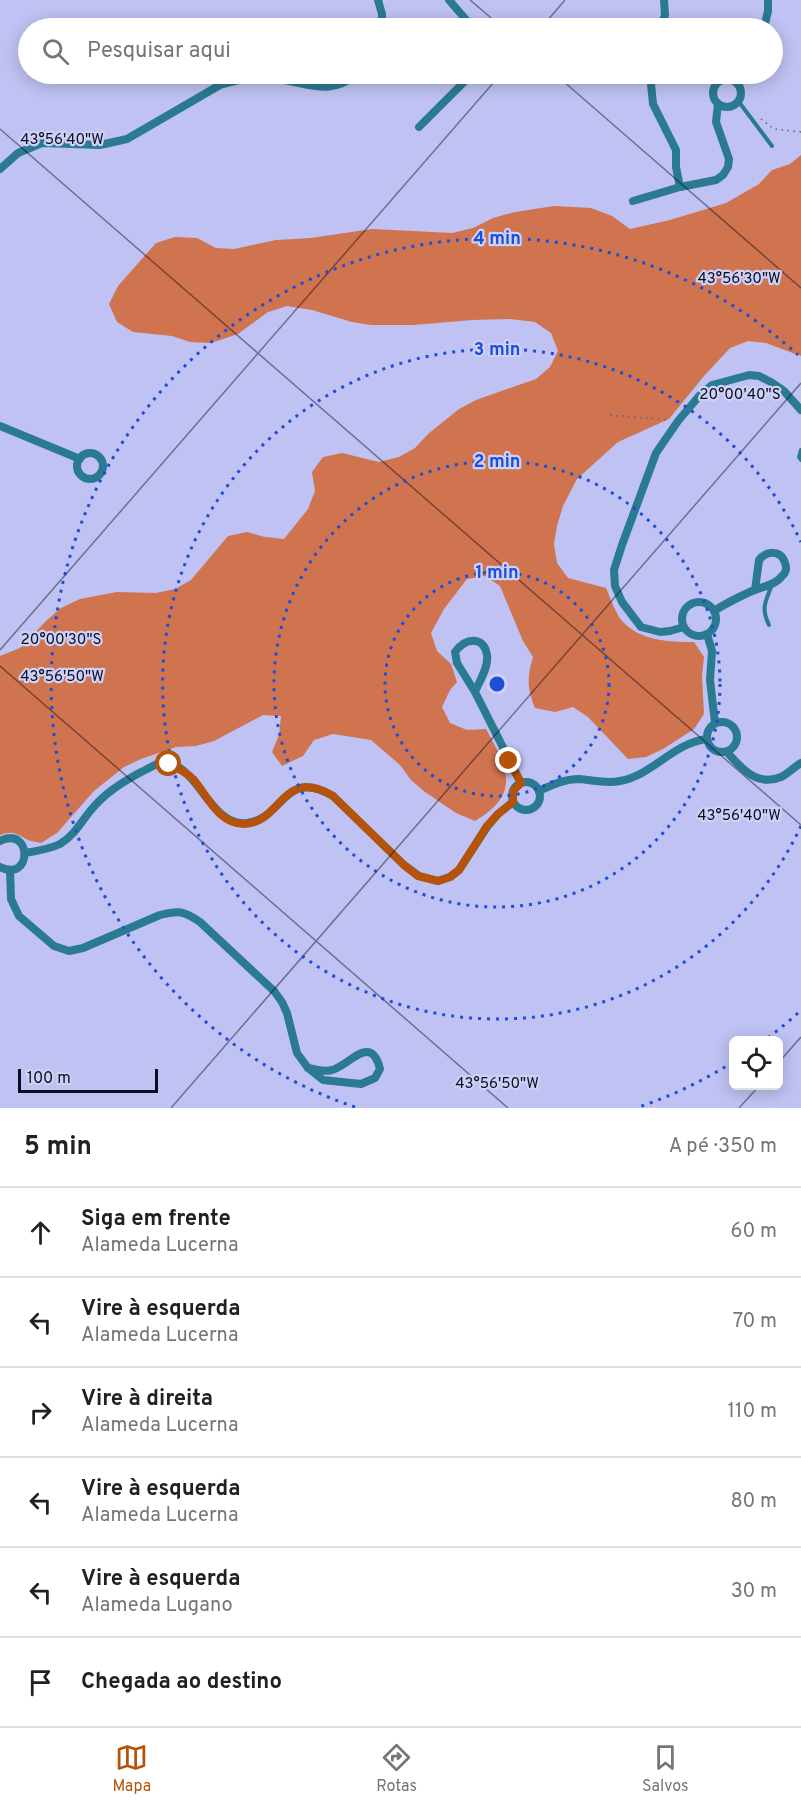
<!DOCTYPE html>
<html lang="pt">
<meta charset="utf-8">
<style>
body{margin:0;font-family:Overpass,sans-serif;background:#f6f6f6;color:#202124}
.controls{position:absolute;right:18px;bottom:18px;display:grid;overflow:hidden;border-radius:9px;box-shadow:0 3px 15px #0003}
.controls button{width:54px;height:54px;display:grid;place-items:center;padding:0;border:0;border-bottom:2px solid #e0e0e0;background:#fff;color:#202124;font:30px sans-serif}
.scale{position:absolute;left:18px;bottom:15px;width:140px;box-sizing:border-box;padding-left:6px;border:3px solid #0c0c1c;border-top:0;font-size:16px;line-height:21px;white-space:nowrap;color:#0c0c1c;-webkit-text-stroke:4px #cdd0f7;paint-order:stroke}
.stop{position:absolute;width:18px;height:18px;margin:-14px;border:4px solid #b45309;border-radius:50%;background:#fff}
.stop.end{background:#b45309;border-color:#fff;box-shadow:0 2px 6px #0008}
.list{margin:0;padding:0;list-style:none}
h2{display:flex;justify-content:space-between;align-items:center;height:78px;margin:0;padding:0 24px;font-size:26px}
h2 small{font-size:20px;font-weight:400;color:#757577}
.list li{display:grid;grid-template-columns:39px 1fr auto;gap:18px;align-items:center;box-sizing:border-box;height:90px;padding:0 24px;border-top:2px solid #e0e0e0}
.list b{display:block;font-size:22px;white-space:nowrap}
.list p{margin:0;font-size:20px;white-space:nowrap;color:#757577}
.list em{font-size:20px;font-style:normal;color:#757577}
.icon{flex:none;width:33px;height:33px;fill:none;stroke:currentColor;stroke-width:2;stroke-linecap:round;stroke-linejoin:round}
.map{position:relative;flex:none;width:801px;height:1108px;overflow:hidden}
.search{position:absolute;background:#fff;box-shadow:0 3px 15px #0003;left:18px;right:18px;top:18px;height:66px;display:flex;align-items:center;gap:15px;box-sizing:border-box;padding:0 21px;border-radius:33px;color:#757577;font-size:22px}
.sheet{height:618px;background:#fff}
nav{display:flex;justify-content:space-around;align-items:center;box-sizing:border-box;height:84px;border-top:2px solid #e0e0e0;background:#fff;font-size:16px;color:#757577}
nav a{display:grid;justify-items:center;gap:3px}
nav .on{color:#b45309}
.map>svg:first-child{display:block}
</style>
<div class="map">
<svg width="801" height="1108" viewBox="0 0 801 1108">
<rect width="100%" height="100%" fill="#bfc2f2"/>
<!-- forest -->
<path fill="#d0734f" d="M801,155V356L766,343L748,341L730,348L704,376L669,419L618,442L577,479L563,506L557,526L554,544L557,563L568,578L606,588C610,597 616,615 623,622C641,641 670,642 694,642L704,657L702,676L704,714L694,729L663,749L646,757L628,759L588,717L573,707L555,712L535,708C527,688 527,678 533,657L523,641L500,586L485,576L467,579L444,609L431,633L437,651L451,664L457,682L450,690L442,707L450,723L467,730L486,729C508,769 521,794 475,821L456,813L425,792L411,780L400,765L371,740L333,734L314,740L303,756L282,766L272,752L279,735L281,716L263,715L214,741L196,746L176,747L141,759L124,767L94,791L57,833L41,843C38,842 34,842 31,841C18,836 15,829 0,835V656L20,648L47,620L61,608L80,599L117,592L156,593L175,589L191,580L228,536L247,532L265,537L284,539L308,509L315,491L312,472L323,457L342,453L379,462L399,457L415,448L428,434L459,409L476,400L536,379L550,367L558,351L551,333L535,322L510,319L472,320L414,325H371L352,322L312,310L287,306L268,312L238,334L211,343L190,342L172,336L133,332L117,322L109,304L118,286L156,243L175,237L197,238L216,248L234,249L276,240L311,238L372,229L452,233L473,228L493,218L515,212L554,206L591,208L612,216L630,229L670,220L726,203L759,184L772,170L790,164Z"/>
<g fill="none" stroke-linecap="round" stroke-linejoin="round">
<!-- path -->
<g stroke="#606281" stroke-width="1.5" stroke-dasharray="1.5 4.5" stroke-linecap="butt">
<polyline points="761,119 774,129 801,132"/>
<polyline points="610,415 668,420"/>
</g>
<!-- lane -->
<g stroke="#2a7a92" stroke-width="4">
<polyline points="739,102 772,146"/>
<polyline points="801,450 799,457 801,460"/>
<path d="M769,625C761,608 765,603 771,587"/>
</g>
<!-- street -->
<g stroke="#2a7a92" stroke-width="8">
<polyline points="378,0 382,14 382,28"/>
<polyline points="449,0 473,28"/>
<polyline points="661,28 665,15 664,0"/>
<polyline points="764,28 768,11 768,0"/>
<polyline points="650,74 653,104 676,150 676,167 680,187"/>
<circle cx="727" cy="93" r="14"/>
<polyline points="419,127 472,74"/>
<path d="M0,169L18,153L42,143L100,145L127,139L220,85C239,79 257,76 277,79C310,83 327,97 358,74"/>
<polyline points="633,201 680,187 716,180 723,175 728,167 729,159 716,122 718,104"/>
<polyline points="0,426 80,459"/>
<circle cx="90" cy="466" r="13"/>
<circle cx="699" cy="619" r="17"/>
<path d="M714,611C726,603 739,597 752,591C761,587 776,585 782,576C786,573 787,568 785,563C781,549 766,551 759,560L755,590"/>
<polyline points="684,627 670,631 660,632 641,627 622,602 615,586 614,570 622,545 656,453 678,421 700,395 712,385 727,381 749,375 759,376 771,382 784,391 801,410"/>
<polyline points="707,634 712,651 710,680 715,723"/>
<path d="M475,692C479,682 489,667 487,655C484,635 465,638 455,652L457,663L475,692L521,783"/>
<circle cx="722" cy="737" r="15"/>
<path d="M727,752C741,768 757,787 781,777C788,774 794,767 801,763"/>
<circle cx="526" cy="796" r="14"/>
<path d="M539,791C552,785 564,779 579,779C593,780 606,784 620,781C653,775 673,743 707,739"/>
<path d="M0,841C32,825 33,883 0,867"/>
<path d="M25,853C37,851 50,849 60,844C74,836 81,822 91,810C105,793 121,783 141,772C146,770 152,766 157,764C196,753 207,828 247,823C284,819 283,767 333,796L404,865L419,876L438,881L450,877L459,870L487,827L498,814L513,802"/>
<path d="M10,870L11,899L19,916L54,946L69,951L83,948L160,915C179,910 184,911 200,922L274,991L282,1002L287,1013L297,1053L308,1068L323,1080L361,1084L375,1078L380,1069C371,1033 350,1065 332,1070C324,1072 316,1070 308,1068"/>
</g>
</g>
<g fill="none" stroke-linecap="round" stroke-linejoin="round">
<!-- route -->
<path stroke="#b45309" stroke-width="8" d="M169,764C178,768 186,772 193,779C207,795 218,824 244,824C282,823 282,766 333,796L404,865L418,876L438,881L450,877L459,870L487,826L498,814L513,802V791L521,783L509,761"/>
</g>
<!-- ticks -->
<path fill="none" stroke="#0c0c1c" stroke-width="1.5" stroke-opacity="0.45" d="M470,0L503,28M541,28L565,0M555,74L801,288M0,129L801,825M0,650L501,74M0,666L508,1108M778,1063L801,1037M171,1108L801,383M739,1108L759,1086"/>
<!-- distance rings -->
<g fill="none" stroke="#1d4ed8" stroke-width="3" stroke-dasharray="3 6">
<circle cx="497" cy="684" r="112"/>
<circle cx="497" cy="684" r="223"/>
<path d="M801 826A335 335 0 1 1 801 542"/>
<path d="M798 1013A446 446 0 0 1 765 1040M733 1062A446 446 0 0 1 639 1107M355 1107A446 446 0 1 1 798 355"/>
</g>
<g font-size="15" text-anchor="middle" fill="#0c0c1c" stroke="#cdd0f7" stroke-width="4.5" stroke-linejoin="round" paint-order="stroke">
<text x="62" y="144">43°56'40"W</text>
<text x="739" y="283">43°56'30"W</text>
<text x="740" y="399">20°00'40"S</text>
<text x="61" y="644">20°00'30"S</text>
<text x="62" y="681">43°56'50"W</text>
<text x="739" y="820">43°56'40"W</text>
<text x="497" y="1088">43°56'50"W</text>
</g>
<circle cx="497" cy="684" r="9" fill="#1d4ed8" stroke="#cdd0f7" stroke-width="3"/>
<g font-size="18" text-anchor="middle" font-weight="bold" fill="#1d4ed8" stroke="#cdd0f7" stroke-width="4.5" stroke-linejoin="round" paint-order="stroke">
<text x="497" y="244">4 min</text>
<text x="497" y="355">3 min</text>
<text x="497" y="467">2 min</text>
<text x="497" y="578">1 min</text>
</g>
</svg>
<div class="controls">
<button><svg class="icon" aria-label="locate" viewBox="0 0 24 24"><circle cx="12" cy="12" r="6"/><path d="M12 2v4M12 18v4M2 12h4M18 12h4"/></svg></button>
</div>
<div class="scale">100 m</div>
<div class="stop" style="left:169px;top:764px"></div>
<div class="stop end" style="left:509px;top:761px"></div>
<div class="search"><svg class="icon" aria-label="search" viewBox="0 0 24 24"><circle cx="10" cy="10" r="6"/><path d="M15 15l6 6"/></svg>Pesquisar aqui</div>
</div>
<section class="sheet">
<h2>5 min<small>A pé · 350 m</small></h2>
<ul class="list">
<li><svg class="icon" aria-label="ahead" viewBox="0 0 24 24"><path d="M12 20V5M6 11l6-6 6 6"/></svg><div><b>Siga em frente</b><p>Alameda Lucerna</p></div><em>60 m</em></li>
<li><svg class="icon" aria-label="left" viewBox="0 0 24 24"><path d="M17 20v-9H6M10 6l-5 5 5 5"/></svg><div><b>Vire à esquerda</b><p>Alameda Lucerna</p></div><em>70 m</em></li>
<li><svg class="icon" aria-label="right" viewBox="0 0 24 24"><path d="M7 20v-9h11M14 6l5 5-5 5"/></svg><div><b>Vire à direita</b><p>Alameda Lucerna</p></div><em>110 m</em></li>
<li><svg class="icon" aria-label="left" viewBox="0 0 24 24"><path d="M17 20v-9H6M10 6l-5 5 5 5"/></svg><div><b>Vire à esquerda</b><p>Alameda Lucerna</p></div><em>80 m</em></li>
<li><svg class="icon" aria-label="left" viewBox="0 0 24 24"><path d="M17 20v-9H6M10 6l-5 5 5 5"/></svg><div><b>Vire à esquerda</b><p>Alameda Lugano</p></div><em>30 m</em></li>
<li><svg class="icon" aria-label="arrive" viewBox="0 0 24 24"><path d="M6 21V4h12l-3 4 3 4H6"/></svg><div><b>Chegada ao destino</b></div></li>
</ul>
</section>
<nav>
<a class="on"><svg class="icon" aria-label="map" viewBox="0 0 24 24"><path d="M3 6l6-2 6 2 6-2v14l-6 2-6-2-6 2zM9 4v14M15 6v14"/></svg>Mapa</a>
<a><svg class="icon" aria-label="directions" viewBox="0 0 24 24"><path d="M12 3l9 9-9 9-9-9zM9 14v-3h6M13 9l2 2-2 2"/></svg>Rotas</a>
<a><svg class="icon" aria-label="saved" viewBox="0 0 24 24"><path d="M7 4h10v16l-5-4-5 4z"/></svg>Salvos</a>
</nav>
